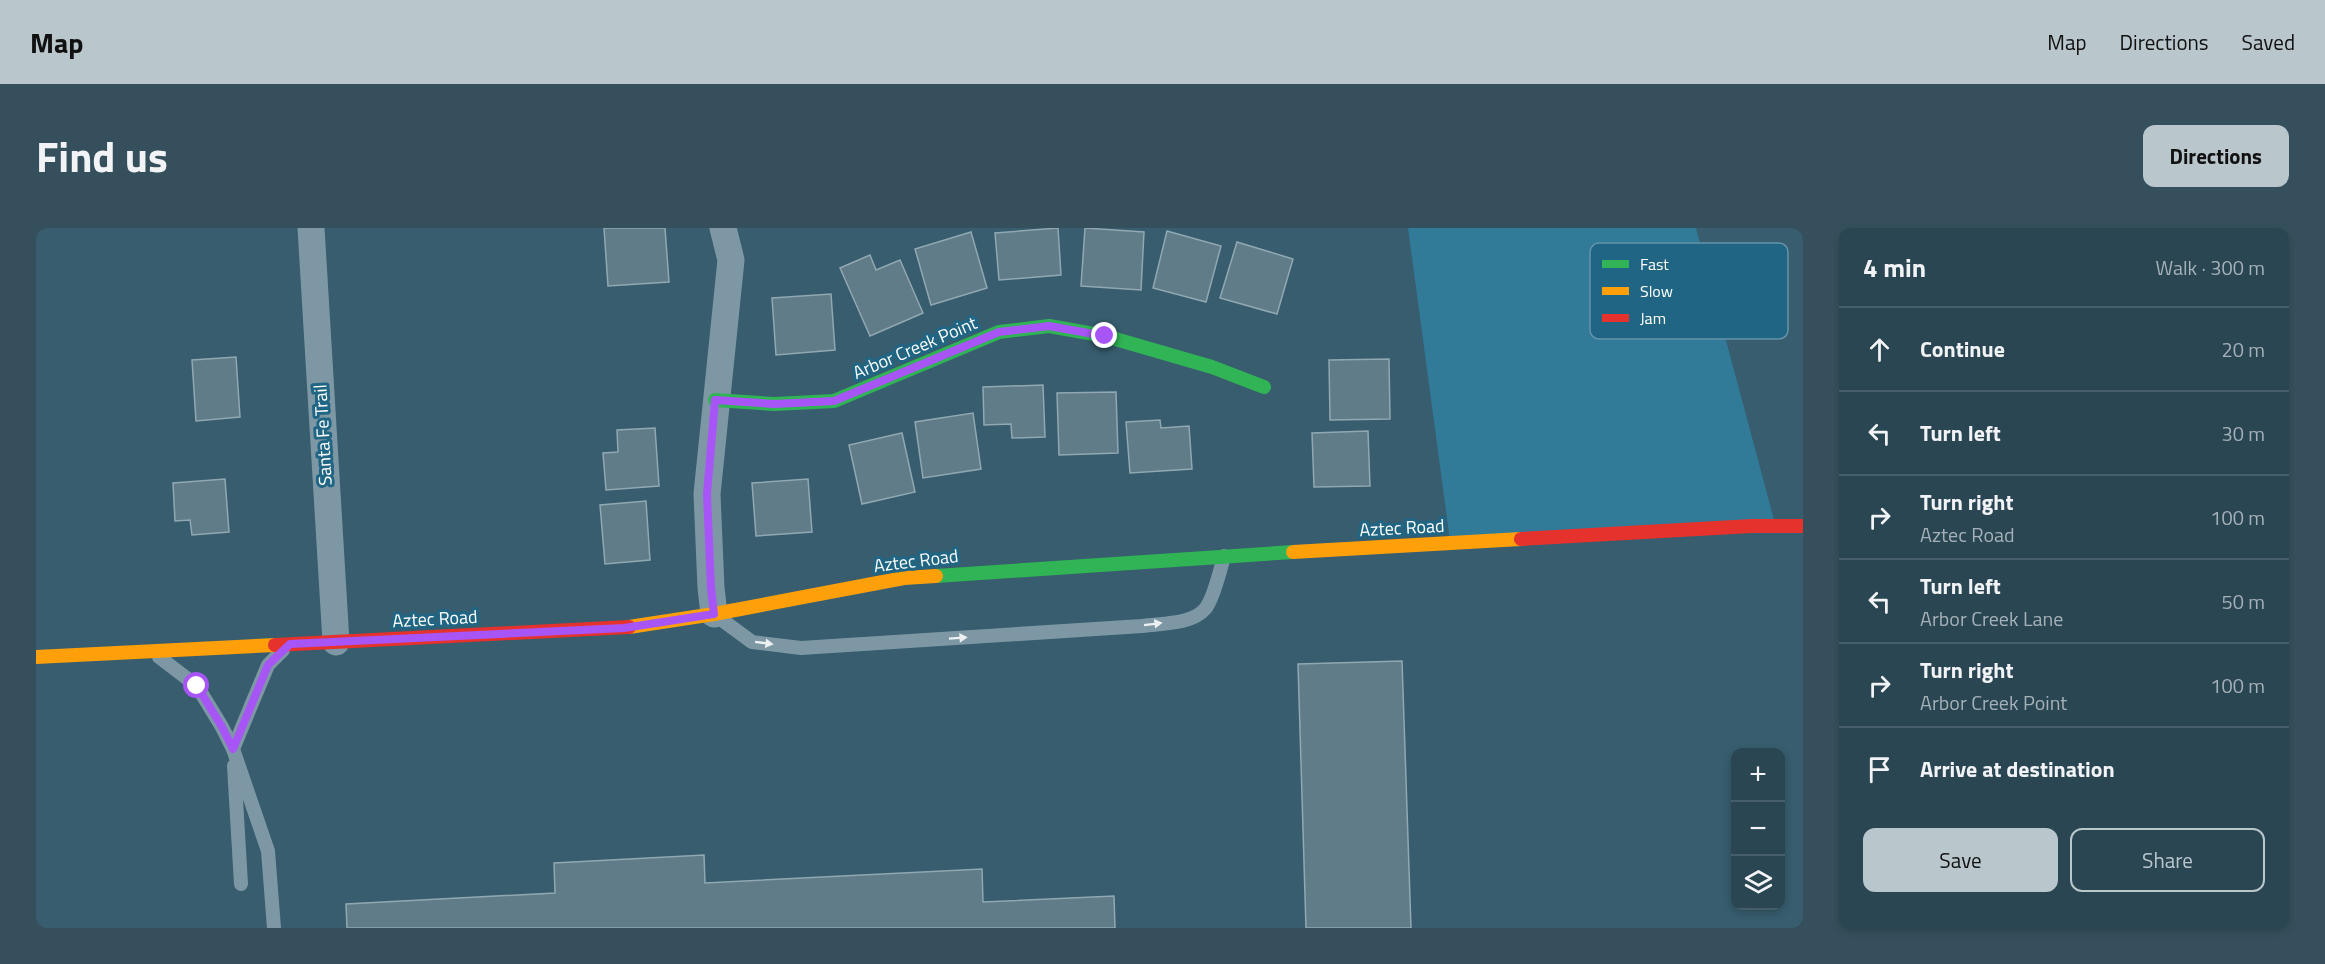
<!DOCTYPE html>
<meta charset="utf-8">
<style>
body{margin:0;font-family:"Titillium Web",sans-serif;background:#35505c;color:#f1f3f6}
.controls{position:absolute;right:18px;bottom:18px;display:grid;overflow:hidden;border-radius:12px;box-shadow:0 3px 9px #0003}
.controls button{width:54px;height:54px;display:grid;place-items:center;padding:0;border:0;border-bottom:2px solid #455e69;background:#294652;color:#f1f3f6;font:30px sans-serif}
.stop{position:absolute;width:18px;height:18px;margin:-14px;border:4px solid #a855f7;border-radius:50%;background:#fff}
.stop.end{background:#a855f7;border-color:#fff;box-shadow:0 2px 6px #0008}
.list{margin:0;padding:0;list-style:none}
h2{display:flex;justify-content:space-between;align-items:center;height:78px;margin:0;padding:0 24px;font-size:26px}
h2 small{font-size:20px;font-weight:400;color:#a5b1b8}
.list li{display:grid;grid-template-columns:39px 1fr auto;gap:18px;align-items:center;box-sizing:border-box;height:84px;padding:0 24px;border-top:2px solid #455e69}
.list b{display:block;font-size:22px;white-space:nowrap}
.list p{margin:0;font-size:20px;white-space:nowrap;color:#a5b1b8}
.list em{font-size:20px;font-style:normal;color:#a5b1b8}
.actions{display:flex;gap:12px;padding:18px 24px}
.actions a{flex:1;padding:14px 0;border:2px solid #b9c6cc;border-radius:12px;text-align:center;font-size:21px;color:#b9c6cc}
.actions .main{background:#b9c6cc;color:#111}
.icon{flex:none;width:33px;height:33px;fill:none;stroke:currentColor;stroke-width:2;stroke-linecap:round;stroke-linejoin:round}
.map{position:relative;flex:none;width:1767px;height:700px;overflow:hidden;border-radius:12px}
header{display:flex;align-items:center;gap:36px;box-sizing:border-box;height:84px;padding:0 30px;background:#b9c6cc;color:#111}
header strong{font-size:28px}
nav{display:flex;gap:33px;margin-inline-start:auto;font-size:21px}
.intro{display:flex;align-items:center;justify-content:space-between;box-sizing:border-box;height:144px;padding:0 36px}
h1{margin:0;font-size:42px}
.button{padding:15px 27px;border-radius:12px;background:#b9c6cc;color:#111;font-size:21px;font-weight:700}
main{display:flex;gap:36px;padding:0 36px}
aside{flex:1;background:#294652;border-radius:12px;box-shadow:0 3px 9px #0003}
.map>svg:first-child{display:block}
</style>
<header>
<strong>Map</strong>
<nav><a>Map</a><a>Directions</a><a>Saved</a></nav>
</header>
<div class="intro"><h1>Find us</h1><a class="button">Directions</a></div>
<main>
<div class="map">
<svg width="1767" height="700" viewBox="0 0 1767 700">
<rect width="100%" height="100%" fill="#375d6e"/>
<!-- green -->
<polygon fill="#317b99" points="1372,0 1660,0 1741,303 1415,320"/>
<!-- building -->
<g fill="#607c88" stroke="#91a8b2" stroke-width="1.5">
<polygon points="568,0 629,0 633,54 572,58"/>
<polygon points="1022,0 1025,47 963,52 959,5"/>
<polygon points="1049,0 1108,4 1105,62 1045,58"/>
<polygon points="1131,3 1185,18 1170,74 1117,60"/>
<polygon points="935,4 951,60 895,77 879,21"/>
<polygon points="1201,14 1257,31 1241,86 1184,70"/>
<polygon points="834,27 840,42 864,32 887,85 834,108 804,40"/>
<polygon points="795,66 799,122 740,127 736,70"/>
<polygon points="200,129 204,189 160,193 156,132"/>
<polygon points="1353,131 1354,191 1294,192 1293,132"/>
<polygon points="1007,157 1009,209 976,210 975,196 948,197 947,159"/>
<polygon points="1080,164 1082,225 1023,227 1021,165"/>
<polygon points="937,185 945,241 887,250 879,194"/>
<polygon points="1124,192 1125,200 1153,198 1156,241 1094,245 1090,194"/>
<polygon points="619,200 623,258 570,262 567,225 582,224 581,202"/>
<polygon points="1332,203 1334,258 1278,259 1276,205"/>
<polygon points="866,205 879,264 826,276 813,217"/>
<polygon points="189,251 193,304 156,307 154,292 139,293 137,255"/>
<polygon points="772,251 776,304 720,308 716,255"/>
<polygon points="610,273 614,332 569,336 564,277"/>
<polygon points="1366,433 1375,700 1270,700 1262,436"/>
<polygon points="668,627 669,655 946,641 947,674 1078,668 1079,700 311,700 310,676 519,665 518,635"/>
</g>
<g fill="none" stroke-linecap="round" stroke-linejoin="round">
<!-- lane -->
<g stroke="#7d98a4" stroke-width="14">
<path d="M682,389L716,414L765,420L1106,398C1125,395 1155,397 1169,381C1177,372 1185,340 1188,328"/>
<polyline points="123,429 161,458 186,499 197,521 232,437 247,422"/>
<polyline points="197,521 232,623 238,700"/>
<polyline points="198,538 205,656"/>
</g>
<!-- street -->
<g stroke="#7d98a4" stroke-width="27">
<polyline points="275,0 300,414"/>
<polyline points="678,386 675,360 671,266 695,32 687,0"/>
</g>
<!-- fast -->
<g stroke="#30b455" stroke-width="14">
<polyline points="679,172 738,176 798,173 963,104 1013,98 1069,108 1176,139 1228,159"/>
<polyline points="900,348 1257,324"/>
</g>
<!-- slow -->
<g stroke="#ff9f0a" stroke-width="14">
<polyline points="1257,324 1485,311"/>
<polyline points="593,399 678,386 868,350 900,348"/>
<polyline points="0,429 239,417"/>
</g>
<!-- jam -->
<g stroke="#e5322d" stroke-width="14">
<polyline points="1485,311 1716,298 1767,298"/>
<polyline points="239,417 593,399"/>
</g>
</g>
<!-- one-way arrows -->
<defs><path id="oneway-solid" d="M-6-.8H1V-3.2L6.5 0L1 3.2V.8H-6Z" transform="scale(1.5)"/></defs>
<g fill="#ecf0f1">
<use href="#oneway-solid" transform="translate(1117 396) rotate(-7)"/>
<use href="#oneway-solid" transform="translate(922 410) rotate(-4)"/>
<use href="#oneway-solid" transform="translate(728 415) rotate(7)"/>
</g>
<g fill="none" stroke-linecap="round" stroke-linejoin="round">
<!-- route -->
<polyline stroke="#a855f7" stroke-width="8" points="161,458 186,499 197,521 232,437 254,416 588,400 678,386 675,360 671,266 679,172 738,176 798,173 963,104 1013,98 1069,108"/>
</g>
<g text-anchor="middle" stroke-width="6" stroke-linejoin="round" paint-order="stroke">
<!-- street labels -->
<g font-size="18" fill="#fff" stroke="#206684">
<text transform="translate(879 120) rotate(-23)" y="6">Arbor Creek Point</text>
<text transform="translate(287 207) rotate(-93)" y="6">Santa Fe Trail</text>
<text transform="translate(1366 300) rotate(-3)" y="6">Aztec Road</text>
<text transform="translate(880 333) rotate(-7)" y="6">Aztec Road</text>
<text transform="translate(399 391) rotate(-3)" y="6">Aztec Road</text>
</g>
</g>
<!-- legend -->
<rect x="1554" y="15" width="198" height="96" rx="9" fill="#206684" stroke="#6394a9" stroke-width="1.5"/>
<rect x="1566" y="32" width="27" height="8" fill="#30b455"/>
<rect x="1566" y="59" width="27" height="8" fill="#ff9f0a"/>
<rect x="1566" y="86" width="27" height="8" fill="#e5322d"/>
<g font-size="16" fill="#fff">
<text x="1604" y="42">Fast</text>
<text x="1604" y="69">Slow</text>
<text x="1604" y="96">Jam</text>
</g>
</svg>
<div class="controls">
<button>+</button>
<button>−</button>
<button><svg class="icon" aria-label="layers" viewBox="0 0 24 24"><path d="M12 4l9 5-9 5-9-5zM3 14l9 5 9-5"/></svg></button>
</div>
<div class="stop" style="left:161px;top:458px"></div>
<div class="stop end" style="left:1069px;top:108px"></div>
</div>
<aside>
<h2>4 min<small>Walk · 300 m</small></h2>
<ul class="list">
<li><svg class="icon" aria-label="ahead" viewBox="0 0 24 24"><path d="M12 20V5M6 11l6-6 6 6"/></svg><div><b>Continue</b></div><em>20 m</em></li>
<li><svg class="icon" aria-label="left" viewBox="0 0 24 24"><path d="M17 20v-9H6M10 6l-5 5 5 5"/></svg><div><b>Turn left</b></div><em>30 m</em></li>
<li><svg class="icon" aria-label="right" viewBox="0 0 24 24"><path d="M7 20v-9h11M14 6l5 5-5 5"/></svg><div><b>Turn right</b><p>Aztec Road</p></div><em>100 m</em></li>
<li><svg class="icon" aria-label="left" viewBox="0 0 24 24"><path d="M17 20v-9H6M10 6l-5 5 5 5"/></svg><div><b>Turn left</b><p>Arbor Creek Lane</p></div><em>50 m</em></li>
<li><svg class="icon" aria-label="right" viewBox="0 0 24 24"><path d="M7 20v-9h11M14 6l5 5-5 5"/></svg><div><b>Turn right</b><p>Arbor Creek Point</p></div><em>100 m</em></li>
<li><svg class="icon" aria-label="arrive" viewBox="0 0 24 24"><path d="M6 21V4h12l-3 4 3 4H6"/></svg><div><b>Arrive at destination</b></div></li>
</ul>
<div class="actions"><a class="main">Save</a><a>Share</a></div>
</aside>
</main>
